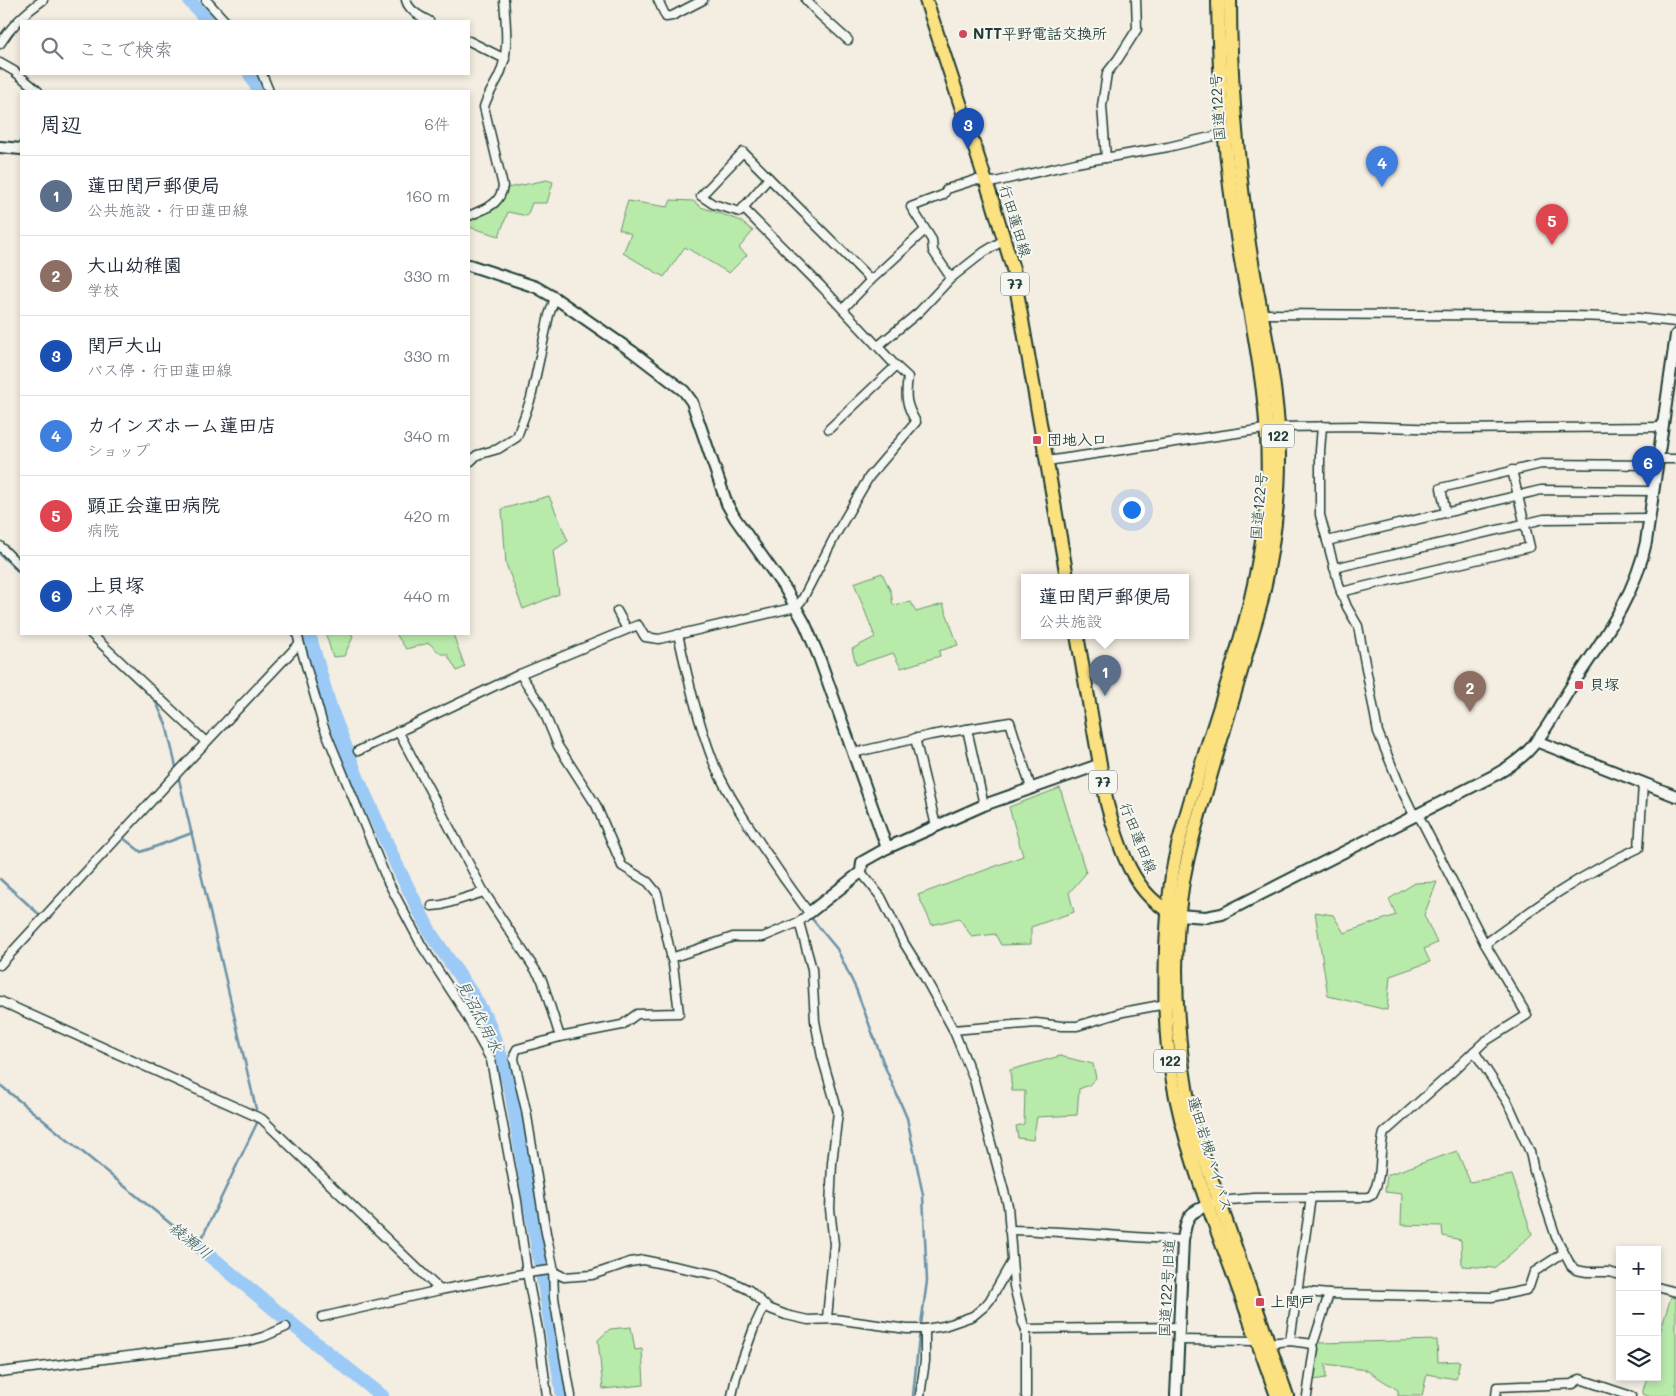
<!DOCTYPE html>
<html lang="ja">
<meta charset="utf-8">
<style>
body{margin:0;font-family:Mali,"Klee One",sans-serif;background:#f6f6f7;color:#1f2937}
.controls{position:absolute;right:15px;bottom:15px;display:grid;overflow:hidden;border-radius:0px;box-shadow:0 2px 8px #0003}
.controls button{width:45px;height:45px;display:grid;place-items:center;padding:0;border:0;border-bottom:1px solid #e0e1e3;background:#fff;color:#1f2937;font:25px sans-serif}
.you{position:absolute;left:1131px;top:509px;width:18px;height:18px;margin:-12px;border:4px solid #fff;border-radius:50%;background:#1a73e8;box-shadow:0 0 0 8px #1a73e833}
.badge{display:grid;place-items:center;width:32px;height:32px;border-radius:50%;background:#d1495b;color:#fff;font-size:16px;font-weight:700}
.pin{position:absolute;translate:-50% -41px;filter:drop-shadow(0 1px 2px #0008)}
.pin::after{content:'';position:absolute;top:26px;width:18px;height:15px;background:inherit;clip-path:polygon(0 0,100% 0,50% 100%)}
.popup{position:absolute;left:1021px;top:574px;width:168px;height:65px;box-sizing:border-box;display:grid;place-content:center;border-radius:0px;background:#fff;filter:drop-shadow(0 1px 4px #0005);font-size:16px;white-space:nowrap;color:#747a83}
.popup b{font-size:19px;color:#1f2937}
.popup::after{content:'';position:absolute;left:50%;top:100%;margin-left:-10px;border:10px solid transparent;border-top-color:#fff}
.list{margin:0;padding:0;list-style:none}
h2{display:flex;justify-content:space-between;align-items:center;height:65px;margin:0;padding:0 20px;font-size:21px}
h2 small{font-size:16px;font-weight:400;color:#747a83}
.list li{display:grid;grid-template-columns:32px 1fr auto;gap:15px;align-items:center;box-sizing:border-box;height:80px;padding:0 20px;border-top:1px solid #e0e1e3}
.list b{display:block;font-size:19px;white-space:nowrap}
.list p{margin:0;font-size:16px;white-space:nowrap;color:#747a83}
.list em{font-size:16px;font-style:normal;color:#747a83}
.icon{flex:none;width:28px;height:28px;fill:none;stroke:currentColor;stroke-width:2;stroke-linecap:round;stroke-linejoin:round}
.map{position:relative;flex:none;width:1676px;height:1396px;overflow:hidden}
.search{position:absolute;background:#fff;box-shadow:0 2px 8px #0003;left:20px;top:20px;width:450px;height:55px;display:flex;align-items:center;gap:12px;box-sizing:border-box;padding:0 18px;border-radius:0px;color:#747a83;font-size:19px}
.panel{position:absolute;background:#fff;box-shadow:0 2px 8px #0003;left:20px;top:90px;width:450px;height:545px;border-radius:0px}
.map>svg:first-child{display:block}
</style>
<div class="map">
<svg width="1676" height="1396" viewBox="0 0 1676 1396">
<rect width="100%" height="100%" fill="#f4ede1"/>
<filter id="ink" filterUnits="userSpaceOnUse"><feTurbulence type="fractalNoise" baseFrequency=".02" numOctaves="2"/><feDisplacementMap in="SourceGraphic" scale="10" xChannelSelector="R" yChannelSelector="G"/><feConvolveMatrix kernelMatrix="1 2 1 2 8 2 1 2 1" color-interpolation-filters="sRGB"/></filter>
<g filter="url(#ink)">
<!-- green -->
<g fill="#b8eaaa" stroke="#6c946f">
<path d="M547,180L553,182L547,203H532L527,216L508,212L499,236L469,227V220C489,212 501,212 507,188Z"/>
<polygon points="671,200 693,201 701,207 739,220 753,231 739,248 747,255 729,273 685,247 664,277 623,253 631,234 619,229 628,201 668,207"/>
<polygon points="549,496 568,541 553,551 559,594 523,609 506,564 502,509"/>
<polygon points="882,573 891,592 893,605 911,602 916,612 943,604 958,645 939,651 940,656 901,668 893,653 856,665 852,649 875,637 854,583"/>
<polygon points="327,634 352,634 353,637 344,656 333,657 326,635"/>
<polygon points="396,634 453,634 465,667 457,671 447,654 441,654 429,643 406,649"/>
<polygon points="1060,788 1086,873 1069,893 1074,912 1031,927 1031,944 1001,945 995,934 972,937 959,918 932,925 918,895 1023,856 1009,807"/>
<polygon points="1437,882 1424,915 1437,943 1424,949 1430,962 1390,976 1387,1010 1328,996 1315,912 1333,915 1344,933 1396,915 1389,899 1415,883"/>
<polygon points="1060,1056 1093,1064 1096,1078 1089,1085 1079,1089 1077,1115 1037,1117 1033,1140 1018,1138 1016,1126 1024,1124 1025,1091 1012,1091 1010,1070"/>
<polygon points="1457,1151 1470,1182 1512,1175 1532,1234 1515,1250 1494,1268 1462,1266 1461,1240 1443,1236 1442,1226 1401,1225 1402,1194 1385,1192 1387,1175"/>
<polygon points="1671,1297 1676,1298 1676,1396 1647,1396 1642,1394 1647,1377 1657,1377 1657,1342"/>
<polygon points="631,1327 635,1350 642,1349 644,1385 603,1389 598,1340 610,1329"/>
<polygon points="1437,1340 1438,1362 1460,1361 1456,1379 1427,1374 1422,1396 1398,1396 1398,1390 1366,1370 1326,1364 1326,1378 1313,1380 1319,1343"/>
</g>
<g fill="none" stroke-linecap="round" stroke-linejoin="round">
<!-- stream -->
<g stroke="#6992a8" stroke-width="2.5">
<polyline points="0,554 21,574"/>
<polyline points="85,634 155,700 166,724 256,1109"/>
<polyline points="122,837 141,852 192,833"/>
<polyline points="0,879 41,916 42,915"/>
<polyline points="813,920 837,949 856,989 885,1067 907,1118 923,1195 927,1281 918,1346 913,1396"/>
<polyline points="0,1085 198,1246 257,1123"/>
</g>
<!-- river -->
<g stroke="#9bcaf6" stroke-width="14">
<polyline points="189,0 208,21"/>
<polyline points="250,74 259,91"/>
<polyline points="309,634 330,707 358,779 397,866 431,934 474,997 488,1022 501,1057 511,1091 563,1396"/>
<polyline points="198,1246 303,1333 382,1396"/>
</g>
<!-- minor casing -->
<g stroke="#1f3d34" stroke-width="11">
<g id="minor">
<polyline points="206,0 225,21"/>
<path d="M406,0C409,11 420,16 429,21"/>
<polyline points="658,0 666,17 672,16 703,0"/>
<polyline points="806,0 820,15 848,40"/>
<polyline points="469,41 505,59"/>
<path d="M0,44C11,26 26,12 43,0"/>
<polyline points="0,63 14,71 38,91"/>
<polyline points="262,74 269,91"/>
<polyline points="1106,158 1102,106 1107,73 1118,59 1137,29 1136,0"/>
<polyline points="769,178 743,152 701,196 713,204 740,212 743,208 821,286 896,366 829,429"/>
<polyline points="743,208 769,178 871,280 925,230"/>
<path d="M469,216C485,208 500,206 503,186L484,107C487,96 493,88 498,78C510,54 506,26 504,0"/>
<polyline points="951,278 933,251 932,240 911,207 943,195 947,189 975,180 995,182 1076,163 1168,147 1227,133"/>
<polyline points="843,309 871,280"/>
<polyline points="1261,314 1573,316 1638,318 1676,322"/>
<polyline points="878,346 919,312 951,278 984,252 1004,240"/>
<polyline points="1658,459 1676,459"/>
<polyline points="471,461 477,455 498,449 517,437 531,398 549,315 555,298"/>
<polyline points="1047,461 1278,427 1360,426 1442,429 1662,427"/>
<polyline points="1446,513 1441,488 1541,464 1657,465"/>
<polyline points="1327,541 1541,490 1653,491"/>
<polyline points="0,546 21,567"/>
<polyline points="1334,568 1544,519 1650,518"/>
<polyline points="1341,592 1530,547 1512,470"/>
<polyline points="617,611 627,629"/>
<polyline points="91,634 206,742"/>
<polyline points="297,634 323,725 387,880 422,946 461,1006 491,1060 517,1201 527,1273 539,1335 547,1396"/>
<polyline points="520,674 541,705 558,746 596,805 622,866 648,882 657,893 673,964 679,1013 637,1014 622,1025 560,1037 517,1049 515,1053 514,1059 526,1110 546,1233 553,1266 554,1298 571,1396"/>
<polyline points="967,729 984,805"/>
<polyline points="398,731 484,892"/>
<polyline points="915,738 936,826"/>
<path d="M358,751L520,674L638,625L645,637L659,639L796,607L802,600L836,534L869,477L916,422C906,405 905,397 908,377L896,366"/>
<polyline points="853,753 931,735 1010,722 1031,788"/>
<polyline points="861,872 881,897 904,943 919,967 953,1029 974,1080 1008,1206 1014,1286 1023,1323 1026,1329 1026,1396"/>
<polyline points="432,906 442,905 484,892 542,980 560,1037"/>
<polyline points="799,922 812,969 815,1021 822,1057 838,1112 832,1163 830,1209 834,1244 827,1318"/>
<path d="M1485,944C1535,907 1581,874 1639,848L1643,784"/>
<path d="M671,958L733,937H763L799,922L809,913C788,885 768,856 749,826C736,806 724,787 715,766C698,723 688,679 678,634"/>
<polyline points="0,965 180,770 299,644"/>
<polyline points="0,1001 262,1119 440,1290"/>
<polyline points="953,1030 1036,1023 1062,1026 1077,1026 1123,1012 1166,1004"/>
<polyline points="1474,1051 1508,1103 1530,1152 1534,1171 1556,1237 1571,1266 1576,1270 1587,1272 1609,1272 1620,1275"/>
<path d="M1219,1201L1254,1198L1368,1197L1372,1195C1384,1174 1378,1153 1384,1133L1448,1076L1484,1042L1527,1015L1485,944L1421,820L1412,811L1400,786L1378,732L1358,626L1347,607L1341,592L1320,515V451L1322,426"/>
<path d="M1009,1230C1067,1231 1125,1237 1183,1240"/>
<polyline points="1657,1287 1676,1292"/>
<polyline points="1296,1291 1329,1294 1492,1297 1526,1290 1529,1287 1534,1272 1563,1253"/>
<polyline points="322,1317 440,1290 527,1273 550,1270 564,1277 592,1275 630,1262 643,1260 718,1275 749,1290 768,1308 786,1315 808,1320 835,1319 907,1329 925,1329 944,1326 973,1316 985,1306 990,1300 1011,1263"/>
<polyline points="1026,1329 1180,1327"/>
<polyline points="1179,1340 1257,1341"/>
<polyline points="1290,1341 1311,1197"/>
<polyline points="1268,1343 1290,1341 1313,1344 1314,1349 1307,1396"/>
<polyline points="1313,1344 1329,1294"/>
<polyline points="0,1372 248,1341 263,1337 286,1327"/>
<polyline points="732,1396 736,1377 755,1325 764,1306"/>
<polyline points="920,1396 925,1361 925,1329"/>
<polyline points="1496,1396 1497,1387 1573,1384 1580,1379 1631,1396"/>
</g>
</g>
<!-- tertiary casing -->
<g stroke="#1f3d34" stroke-width="14">
<g id="tertiary">
<polyline points="0,147 21,149"/>
<polyline points="469,265 536,287 555,298 633,352 684,391 692,402 727,504 735,518 786,590 805,624 819,657 887,848 984,805 1101,764"/>
<polyline points="1536,741 1676,796"/>
<polyline points="809,913 861,872 862,862 887,848"/>
<path d="M1178,915L1206,917L1222,914L1495,775C1506,769 1516,762 1526,753C1544,735 1556,711 1569,690C1599,644 1635,598 1646,542L1676,335"/>
<path d="M1176,1396L1183,1240C1187,1213 1189,1213 1213,1203"/>
</g>
</g>
<!-- primary casing -->
<g stroke="#1f3d34" stroke-width="16">
<g id="primary">
<polyline points="926,0 993,203 1013,269 1067,577"/>
<path d="M1077,635L1107,804C1118,844 1134,899 1176,914"/>
</g>
</g>
<!-- trunk casing -->
<g stroke="#1f3d34" stroke-width="16">
<g id="trunk">
<path d="M1218,0C1219,82 1225,163 1238,243C1252,326 1272,407 1267,492C1262,581 1233,666 1206,750C1195,785 1184,819 1176,854C1169,884 1168,915 1166,947C1165,989 1164,1033 1172,1076C1183,1142 1207,1204 1231,1268C1246,1310 1262,1353 1277,1396"/>
<path d="M1230,0C1230,81 1237,157 1248,237C1257,300 1274,363 1278,427C1282,486 1274,546 1261,603C1244,660 1228,717 1211,774C1200,812 1188,849 1182,888C1170,968 1177,1048 1193,1126L1287,1396"/>
</g>
</g>
<!-- minor -->
<use href="#minor" stroke="#f6f6f2" stroke-width="8"/>
<!-- tertiary -->
<use href="#tertiary" stroke="#f6f6f2" stroke-width="10"/>
<!-- primary -->
<use href="#primary" stroke="#fbe180" stroke-width="12"/>
<!-- trunk -->
<use href="#trunk" stroke="#fbe180" stroke-width="12"/>
</g>
</g>
<!-- markers -->
<g fill="#d1495b" stroke="#f6f6f2" stroke-width="2">
<circle cx="963" cy="34" r="5"/>
<rect x="1032" y="435" width="10" height="10" rx="2.5"/>
<rect x="1574" y="680" width="10" height="10" rx="2.5"/>
<rect x="1255" y="1297" width="10" height="10" rx="2.5"/>
</g>
<g text-anchor="middle" stroke-width="4" stroke-linejoin="round" paint-order="stroke">
<!-- shield labels -->
<g fill="#f6f6f2" stroke="#60746d" stroke-width="1">
<rect x="1001" y="272.5" width="28" height="23" rx="4"/>
<rect x="1262" y="424.5" width="32" height="23" rx="4"/>
<rect x="1089" y="770.5" width="28" height="23" rx="4"/>
<rect x="1154" y="1049.5" width="32" height="23" rx="4"/>
</g>
<g font-size="14" font-weight="bold" fill="#1f3d34">
<text x="1015" y="289">77</text>
<text x="1278" y="441">122</text>
<text x="1103" y="787">77</text>
<text x="1170" y="1066">122</text>
</g>
<!-- poi labels -->
<g font-size="15" font-weight="bold" fill="#1f3d34" stroke="#f6f6f2" text-anchor="start">
<text x="973" y="39">NTT平野電話交換所</text>
<text x="1047" y="445">団地入口</text>
<text x="1589" y="690">貝塚</text>
<text x="1270" y="1307">上閏戸</text>
</g>
<!-- street labels -->
<g font-size="15" fill="#1f3d34" stroke="#f6f6f2">
<text transform="translate(1218 107) rotate(-94)" y="5">国道122号</text>
<text transform="translate(1015 221) rotate(73)" y="5">行田蓮田線</text>
<text transform="translate(1259 506) rotate(-85)" y="5">国道122号</text>
<text transform="translate(1138 838) rotate(68)" y="5">行田蓮田線</text>
<text transform="translate(1210 1154) rotate(73)" y="5">蓮田岩槻バイパス</text>
<text transform="translate(1167 1288) rotate(-87)" y="5">国道122号旧道</text>
</g>
<!-- water labels -->
<g font-size="16" font-style="italic" fill="#38595b" stroke="#f6f6f2">
<text transform="translate(480 1016) rotate(63)" y="6">見沼代用水</text>
<text transform="translate(191 1240) rotate(39)" y="6">綾瀬川</text>
</g>
</g>
</svg>
<div class="controls">
<button>+</button>
<button>−</button>
<button><svg class="icon" aria-label="layers" viewBox="0 0 24 24"><path d="M12 4l9 5-9 5-9-5zM3 14l9 5 9-5"/></svg></button>
</div>
<div class="you"></div>
<div class="pin badge" style="left:1105px;top:696px;background:#5c6f8a">1</div>
<div class="popup"><b>蓮田閏戸郵便局</b>公共施設</div>
<div class="pin badge" style="left:1470px;top:712px;background:#8d6e63">2</div>
<div class="pin badge" style="left:968px;top:149px;background:#1a4fb4">3</div>
<div class="pin badge" style="left:1382px;top:187px;background:#3f7fe0">4</div>
<div class="pin badge" style="left:1552px;top:245px;background:#e0444e">5</div>
<div class="pin badge" style="left:1648px;top:487px;background:#1a4fb4">6</div>
<div class="search"><svg class="icon" aria-label="search" viewBox="0 0 24 24"><circle cx="10" cy="10" r="6"/><path d="M15 15l6 6"/></svg>ここで検索</div>
<section class="panel">
<h2>周辺<small>6件</small></h2>
<ul class="list">
<li><span class="badge" style="background:#5c6f8a">1</span><div><b>蓮田閏戸郵便局</b><p>公共施設 · 行田蓮田線</p></div><em>160 m</em></li>
<li><span class="badge" style="background:#8d6e63">2</span><div><b>大山幼稚園</b><p>学校</p></div><em>330 m</em></li>
<li><span class="badge" style="background:#1a4fb4">3</span><div><b>閏戸大山</b><p>バス停 · 行田蓮田線</p></div><em>330 m</em></li>
<li><span class="badge" style="background:#3f7fe0">4</span><div><b>カインズホーム蓮田店</b><p>ショップ</p></div><em>340 m</em></li>
<li><span class="badge" style="background:#e0444e">5</span><div><b>顕正会蓮田病院</b><p>病院</p></div><em>420 m</em></li>
<li><span class="badge" style="background:#1a4fb4">6</span><div><b>上貝塚</b><p>バス停</p></div><em>440 m</em></li>
</ul>
</section>
</div>
